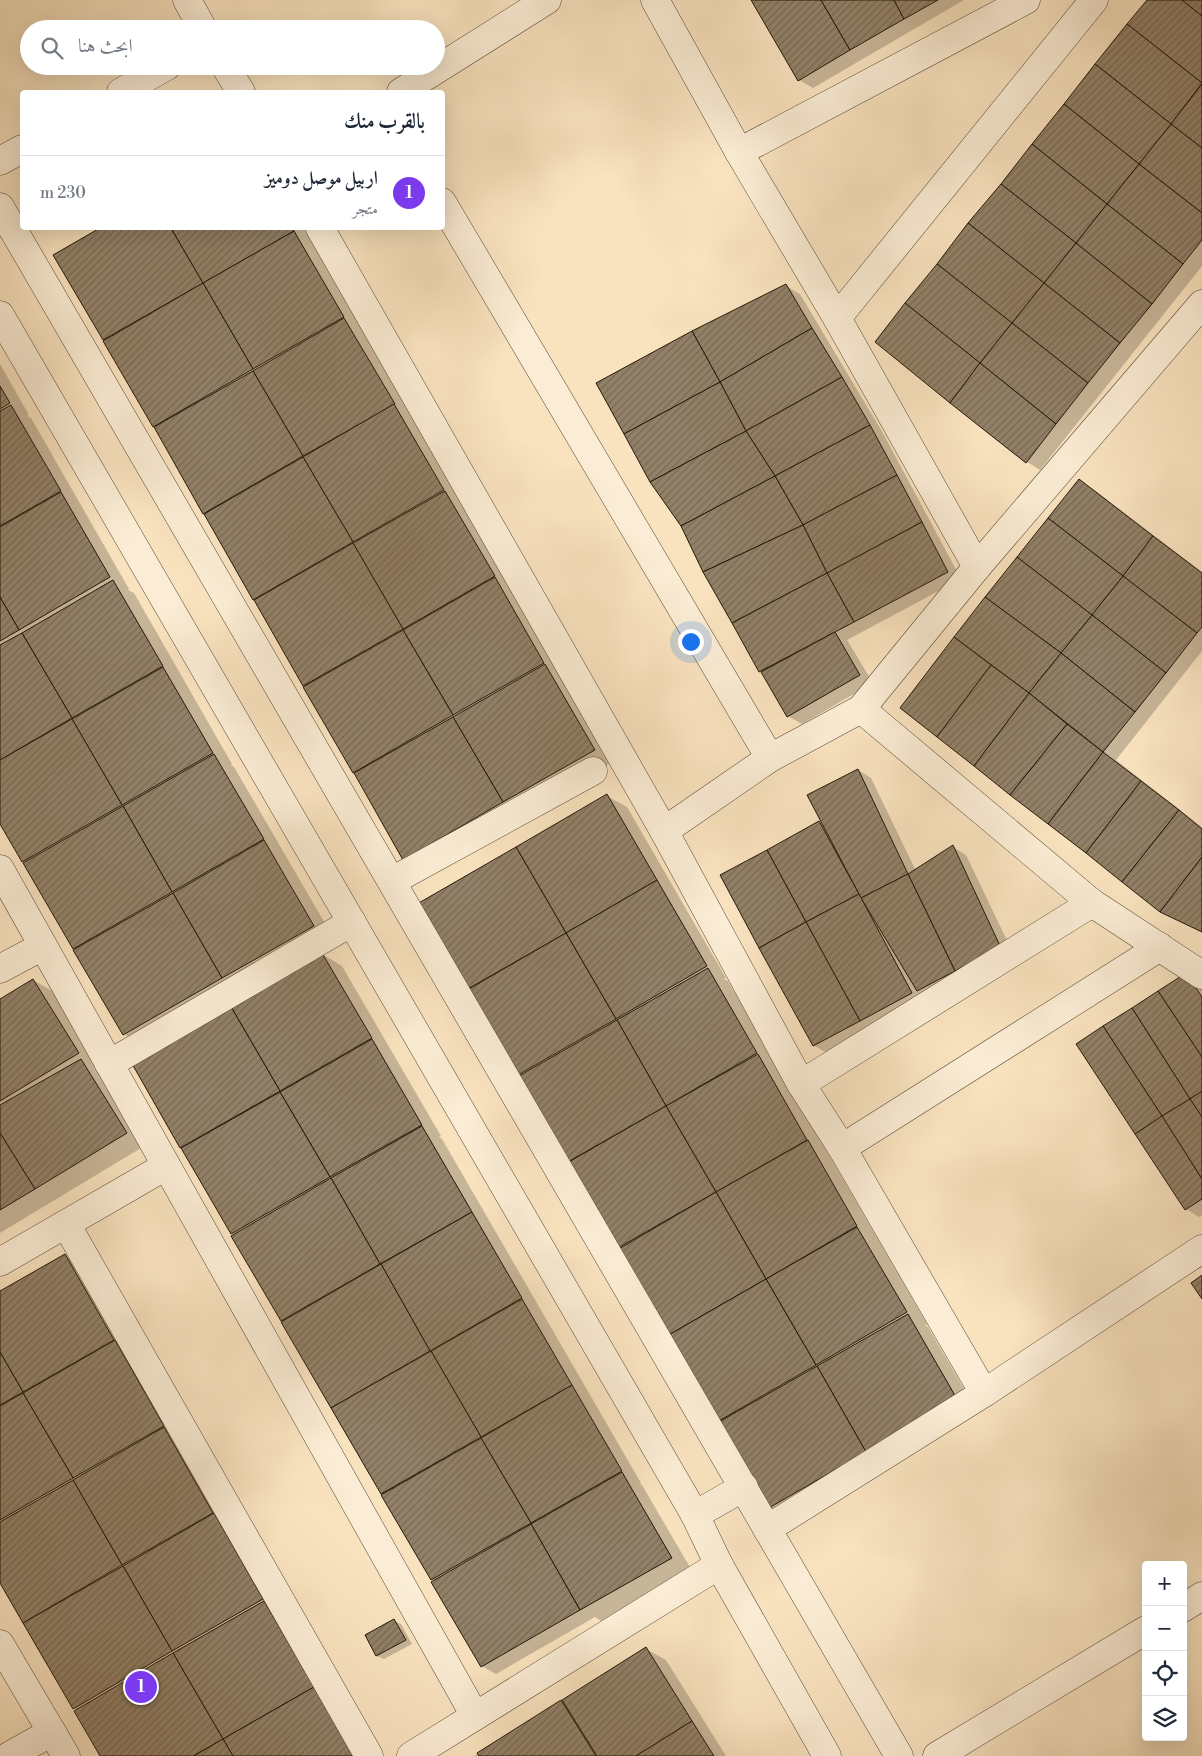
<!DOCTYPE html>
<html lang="ar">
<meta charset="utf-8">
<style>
body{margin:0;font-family:"Libre Bodoni",Amiri,serif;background:#f6f6f7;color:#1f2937;direction:rtl}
.controls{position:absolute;right:15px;bottom:15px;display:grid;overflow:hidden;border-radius:5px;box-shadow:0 5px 20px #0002}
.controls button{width:45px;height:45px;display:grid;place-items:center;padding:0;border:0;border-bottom:1px solid #e0e1e3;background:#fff;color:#1f2937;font:25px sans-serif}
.you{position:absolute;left:690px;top:641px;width:18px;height:18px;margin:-12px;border:4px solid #fff;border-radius:50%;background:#1a73e8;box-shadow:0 0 0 8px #1a73e833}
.badge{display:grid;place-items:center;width:32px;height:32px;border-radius:50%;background:#7c3aed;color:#fff;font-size:16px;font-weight:700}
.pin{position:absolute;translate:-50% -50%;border:2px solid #fff;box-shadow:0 1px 5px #0006}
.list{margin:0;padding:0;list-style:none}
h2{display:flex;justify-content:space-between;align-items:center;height:65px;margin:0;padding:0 20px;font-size:21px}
h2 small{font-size:16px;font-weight:400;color:#747a83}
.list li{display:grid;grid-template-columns:32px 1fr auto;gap:15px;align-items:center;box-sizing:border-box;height:75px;padding:0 20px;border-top:1px solid #e0e1e3}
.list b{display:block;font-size:19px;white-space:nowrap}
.list p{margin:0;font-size:16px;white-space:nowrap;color:#747a83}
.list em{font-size:16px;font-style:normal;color:#747a83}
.icon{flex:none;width:28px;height:28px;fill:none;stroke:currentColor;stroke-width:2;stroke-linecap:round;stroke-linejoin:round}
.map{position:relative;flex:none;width:1202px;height:1756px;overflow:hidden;direction:ltr}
.search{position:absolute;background:#fff;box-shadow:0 5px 20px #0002;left:20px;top:20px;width:425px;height:55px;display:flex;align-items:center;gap:12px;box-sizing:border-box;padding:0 18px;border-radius:28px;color:#747a83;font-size:19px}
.panel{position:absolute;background:#fff;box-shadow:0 5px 20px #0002;left:20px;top:90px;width:425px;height:140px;border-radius:5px;direction:rtl}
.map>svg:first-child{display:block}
</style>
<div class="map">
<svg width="1202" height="1756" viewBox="0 0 1202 1756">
<defs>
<pattern id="building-hatch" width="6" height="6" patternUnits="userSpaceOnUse" patternTransform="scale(1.25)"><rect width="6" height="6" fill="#928168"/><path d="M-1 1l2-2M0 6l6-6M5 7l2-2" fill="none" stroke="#776954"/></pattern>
</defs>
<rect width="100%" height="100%" fill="#f9e3bf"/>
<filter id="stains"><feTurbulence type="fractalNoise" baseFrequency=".004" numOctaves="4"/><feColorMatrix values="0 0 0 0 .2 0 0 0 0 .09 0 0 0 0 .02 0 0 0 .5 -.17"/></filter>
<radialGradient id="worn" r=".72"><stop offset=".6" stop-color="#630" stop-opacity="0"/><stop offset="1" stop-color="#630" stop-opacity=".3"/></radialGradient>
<!-- shadow -->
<g fill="#0003">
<polygon points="753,0 964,0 813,88 799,80"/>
<polygon points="1149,0 1202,0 1202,266 1040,470 1027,462 876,342"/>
<polygon points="103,228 305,228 363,329 362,329 364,331 614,761 424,870 357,773 354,772 156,428 157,427 154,426 55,255"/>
<polygon points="786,286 800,294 884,435 961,579 847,640 873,683 802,724 788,716 763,673 760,671"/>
<polygon points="0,364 29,415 27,416 31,418 129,589 128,590 134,593 232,764 231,765 234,767 333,937 144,1046 124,1034 25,864 26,863 23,861 0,822"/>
<polygon points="1079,481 1093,489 1202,572 1202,651 1116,760 1202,827 1202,932 1175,919 902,708 986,598"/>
<polygon points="858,770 871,778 916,871 953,847 966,855 1014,955 834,1057 813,1045 819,823 825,826"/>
<polygon points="607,796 627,807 726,978 724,979 728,981 927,1324 925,1325 928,1327 977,1411 788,1520 768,1508 418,904"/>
<polygon points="322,954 342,966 441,1136 439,1137 442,1139 641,1483 640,1484 642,1485 691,1569 601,1621 595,1617 496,1674 482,1666 433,1582 435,1581 432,1579 233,1236 235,1235 232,1233 133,1063"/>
<polygon points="1186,974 1202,985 1202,1215 1199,1217 1186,1209"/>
<polygon points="33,980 54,992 98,1065 94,1068 101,1072 146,1145 0,1233 0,1000"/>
<polygon points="65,1255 85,1267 367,1756 101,1756 77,1710 73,1708 0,1581 0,1292"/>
<polygon points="394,1621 401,1624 412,1644 384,1659 377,1656 367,1636"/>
<polygon points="646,1649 666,1660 726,1756 474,1756 561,1702 567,1705"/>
</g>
<!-- building -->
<g fill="url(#building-hatch)" stroke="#221709">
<polygon points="751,0 821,0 850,50 798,81"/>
<polygon points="821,0 894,0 904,19 850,50"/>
<polygon points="894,0 938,0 904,19"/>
<polygon points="1147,0 1182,0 1202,16 1202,83 1127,24"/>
<polygon points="1182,0 1202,0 1202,16"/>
<polygon points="1127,24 1202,83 1171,124 1095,64"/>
<polygon points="1095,64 1171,124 1139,164 1064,104"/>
<polygon points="1202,84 1202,148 1171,124"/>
<polygon points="1064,104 1139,164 1107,204 1032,144"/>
<polygon points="1171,124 1202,148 1202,213 1139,164"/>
<polygon points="1032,144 1107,204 1076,243 1001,184"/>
<polygon points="1139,164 1202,213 1202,240 1183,264 1107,204"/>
<polygon points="1001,184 1076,243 1044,283 968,223"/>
<polygon points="1107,204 1183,264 1152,304 1076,243"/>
<polygon points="968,223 1044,283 1012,323 937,264"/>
<polygon points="100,228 171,228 203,283 103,340 53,255"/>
<polygon points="171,228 292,228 294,231 203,283"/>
<polygon points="294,231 344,317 253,369 203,283"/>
<polygon points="1076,243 1152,304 1120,343 1044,283"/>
<polygon points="937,264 1012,323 980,363 905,303"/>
<polygon points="203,283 253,369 153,427 103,341"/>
<polygon points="1044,283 1120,343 1088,383 1012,323"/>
<polygon points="786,284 812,328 720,382 692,331"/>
<polygon points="905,303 980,363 950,403 875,342"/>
<polygon points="344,318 395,404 303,456 253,371"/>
<polygon points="1012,323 1088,383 1056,424 980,363"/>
<polygon points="812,328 842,377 746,431 720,382"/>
<polygon points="692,331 720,382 624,434 596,383"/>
<polygon points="980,363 1056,424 1026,463 950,403"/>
<polygon points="253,371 303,456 203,514 154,427"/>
<polygon points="842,377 870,425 775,476 746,431"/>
<polygon points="720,382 746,431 650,482 624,434"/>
<polygon points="0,386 10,403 0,409"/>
<polygon points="394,404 444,490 353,542 303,457"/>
<polygon points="11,405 61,491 0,526 0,411"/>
<polygon points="870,425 897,475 803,525 775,476"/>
<polygon points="746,431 775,476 681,526 650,482"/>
<polygon points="303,457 353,542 253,600 204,514"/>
<polygon points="897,475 922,522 827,573 803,525"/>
<polygon points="775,476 803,525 703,572 681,526"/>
<polygon points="1079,479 1153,536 1123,576 1048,518"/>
<polygon points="445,491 495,576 403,629 353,543"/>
<polygon points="61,492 110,577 19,630 0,597 0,527"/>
<polygon points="1048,518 1123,576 1092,615 1017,557"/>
<polygon points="922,522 948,572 854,622 827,573"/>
<polygon points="803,525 827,573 732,623 703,572"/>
<polygon points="1153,536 1202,573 1202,627 1197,633 1123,576"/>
<polygon points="353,543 403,629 303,686 254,600"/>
<polygon points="1017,557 1092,615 1061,653 985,597"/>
<polygon points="827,573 854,622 759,672 732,623"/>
<polygon points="1123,576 1197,633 1166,673 1092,615"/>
<polygon points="495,577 544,663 453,715 403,630"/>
<polygon points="113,580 163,666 72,718 22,633"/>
<polygon points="0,597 19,630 0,641"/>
<polygon points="985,597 1061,653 1029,693 954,637"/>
<polygon points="1092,615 1166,673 1135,712 1061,653"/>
<polygon points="403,630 453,715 353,773 303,687"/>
<polygon points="835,632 860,675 787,717 761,672"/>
<polygon points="22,633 72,718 0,760 0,645"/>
<polygon points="954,637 991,665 937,737 900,708"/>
<polygon points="1061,653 1135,712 1103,752 1029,693"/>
<polygon points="545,664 595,750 503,802 453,717"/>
<polygon points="991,665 1029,693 974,766 937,737"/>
<polygon points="163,667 213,753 122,805 72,719"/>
<polygon points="1029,693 1067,724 1010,795 974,766"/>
<polygon points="453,717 503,802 403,860 354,773"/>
<polygon points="72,719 122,805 22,862 0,824 0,760"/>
<polygon points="1067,724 1103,752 1048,824 1010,795"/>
<polygon points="1103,752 1141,781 1086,853 1048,824"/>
<polygon points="214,754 264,839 172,892 123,806"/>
<polygon points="858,769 908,874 861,898 807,795"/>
<polygon points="1141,781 1179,810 1122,882 1086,853"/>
<polygon points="607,794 657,880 566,933 516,847"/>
<polygon points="123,806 172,892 73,949 23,863"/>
<polygon points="1179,810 1202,829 1202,857 1160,912 1122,882"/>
<polygon points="819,821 859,894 806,922 767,850"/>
<polygon points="264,840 314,926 222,978 173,893"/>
<polygon points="953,845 1001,948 955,971 908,874"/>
<polygon points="516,847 566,933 466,990 417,904"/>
<polygon points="767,850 806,922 759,948 720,875"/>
<polygon points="1202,857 1202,932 1160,912"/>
<polygon points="908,874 955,971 917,991 861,898"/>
<polygon points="657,880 707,966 616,1019 566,933"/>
<polygon points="173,893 222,978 123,1035 73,950"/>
<polygon points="859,894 912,993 860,1021 806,922"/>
<polygon points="806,922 860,1021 813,1046 759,948"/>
<polygon points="566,933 616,1019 516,1076 467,990"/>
<polygon points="322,953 372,1038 280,1091 230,1005"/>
<polygon points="708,968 757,1053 666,1106 617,1020"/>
<polygon points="1186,973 1202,997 1202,1057 1158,991"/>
<polygon points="33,979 79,1053 0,1101 0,999"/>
<polygon points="1158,991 1202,1057 1202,1091 1190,1099 1132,1008"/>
<polygon points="230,1005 280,1091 180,1148 131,1062"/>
<polygon points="1132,1008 1190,1099 1162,1116 1103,1026"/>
<polygon points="617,1020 666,1106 566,1163 517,1077"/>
<polygon points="1103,1026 1162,1116 1135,1134 1076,1044"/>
<polygon points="372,1039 422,1125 330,1177 280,1092"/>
<polygon points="758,1054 807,1140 716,1192 666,1106"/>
<polygon points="81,1059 127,1133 35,1189 0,1133 0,1105"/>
<polygon points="1202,1091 1202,1117 1190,1099"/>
<polygon points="280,1092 330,1177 231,1234 181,1148"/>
<polygon points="1190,1099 1202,1117 1202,1179 1162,1116"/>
<polygon points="666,1106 716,1192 616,1249 567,1163"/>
<polygon points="1162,1116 1202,1179 1202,1199 1185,1210 1135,1134"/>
<polygon points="422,1126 472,1212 380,1264 331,1178"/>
<polygon points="0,1133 35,1189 0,1210"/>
<polygon points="808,1140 857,1226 766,1279 716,1192"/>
<polygon points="331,1178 380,1264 281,1321 231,1236"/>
<polygon points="716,1192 766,1279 667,1336 617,1250"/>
<polygon points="472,1212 522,1298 430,1351 381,1264"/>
<polygon points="857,1227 907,1312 816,1365 766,1279"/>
<polygon points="65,1254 114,1340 23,1392 0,1352 0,1291"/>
<polygon points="381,1264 430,1351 331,1408 281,1322"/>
<polygon points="1202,1275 1202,1299 1191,1283"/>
<polygon points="766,1279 816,1365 717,1422 667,1336"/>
<polygon points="522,1299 572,1385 481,1437 431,1351"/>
<polygon points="908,1314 957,1399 866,1452 817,1366"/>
<polygon points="115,1340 164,1426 73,1478 23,1393"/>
<polygon points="431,1351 481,1437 381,1494 331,1408"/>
<polygon points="0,1352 23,1392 0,1405"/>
<polygon points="817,1366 866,1452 767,1509 717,1423"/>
<polygon points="572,1385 622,1471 531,1523 481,1438"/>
<polygon points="23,1393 73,1478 0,1520 0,1406"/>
<polygon points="164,1427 213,1513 122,1565 73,1480"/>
<polygon points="481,1438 531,1523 431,1580 381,1495"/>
<polygon points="622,1472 672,1558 580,1610 531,1524"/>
<polygon points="73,1480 122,1565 23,1623 0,1583 0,1522"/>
<polygon points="214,1513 263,1599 172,1651 123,1566"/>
<polygon points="531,1524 580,1610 481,1667 431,1582"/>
<polygon points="123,1566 172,1651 73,1709 23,1623"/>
<polygon points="264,1601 314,1687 223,1739 173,1653"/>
<polygon points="394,1619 406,1640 376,1656 365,1635"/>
<polygon points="646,1647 692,1721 636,1756 597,1756 562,1700"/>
<polygon points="173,1653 223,1739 193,1756 100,1756 74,1711"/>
<polygon points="314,1687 354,1756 233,1756 223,1739"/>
<polygon points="561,1700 596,1756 479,1756 477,1753"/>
<polygon points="692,1721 714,1756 636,1756"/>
<polygon points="223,1739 233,1756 194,1756"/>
</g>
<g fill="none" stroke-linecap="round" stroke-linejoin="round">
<!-- minor casing -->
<g stroke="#584a36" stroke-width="29">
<g id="minor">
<polyline points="187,0 203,29"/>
<polyline points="655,0 739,152 837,318 977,567"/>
<polyline points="225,66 241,92"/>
<polyline points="121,92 167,66"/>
<polyline points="401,92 547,0"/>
<polyline points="739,152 1026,0"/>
<polyline points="0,161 22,149"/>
<polyline points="442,202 770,758"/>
<polyline points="0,207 899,1756"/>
<polyline points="320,228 664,831 801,1084 842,1148 984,1393"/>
<polyline points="0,315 695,1515 719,1565 827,1756"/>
<polyline points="837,318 1094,0"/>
<polyline points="861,709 1092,903 1202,975"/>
<polyline points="664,831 770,758 861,709 977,567 1202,304"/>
<polyline points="0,869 475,1716"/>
<polyline points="392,881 593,771"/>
<polyline points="0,969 43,946"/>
<polyline points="109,1064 352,922"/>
<polyline points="801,1084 1092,903"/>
<polyline points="842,1148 1160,947"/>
<polyline points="66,1224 369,1756"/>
<polyline points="0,1262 166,1166"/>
<polyline points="695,1515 744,1487"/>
<polyline points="767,1529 984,1393 1202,1249"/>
<polyline points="1183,1608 1202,1596"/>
<polyline points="0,1644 66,1756"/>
<polyline points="9,1756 52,1732"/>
<polyline points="411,1756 719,1565"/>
<polyline points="937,1756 1146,1630"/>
</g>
</g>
<!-- minor -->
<use href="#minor" stroke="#fbedd5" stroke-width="28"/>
</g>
<rect width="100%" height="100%" filter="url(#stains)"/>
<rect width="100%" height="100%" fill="url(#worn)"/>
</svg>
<div class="controls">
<button>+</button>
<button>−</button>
<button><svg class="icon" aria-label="locate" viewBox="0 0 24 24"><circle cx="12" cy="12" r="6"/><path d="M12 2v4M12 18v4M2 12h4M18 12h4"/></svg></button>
<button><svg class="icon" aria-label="layers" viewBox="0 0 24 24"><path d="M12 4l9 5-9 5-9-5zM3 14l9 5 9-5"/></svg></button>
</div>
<div class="you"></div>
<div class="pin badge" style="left:141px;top:1687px">1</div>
<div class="search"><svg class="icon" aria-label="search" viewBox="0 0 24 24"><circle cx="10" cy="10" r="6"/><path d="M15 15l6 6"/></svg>ابحث هنا</div>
<section class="panel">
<h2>بالقرب منك<small></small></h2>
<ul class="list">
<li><span class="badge">1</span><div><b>اربيل موصل دوميز</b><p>متجر</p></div><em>230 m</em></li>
</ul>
</section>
</div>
